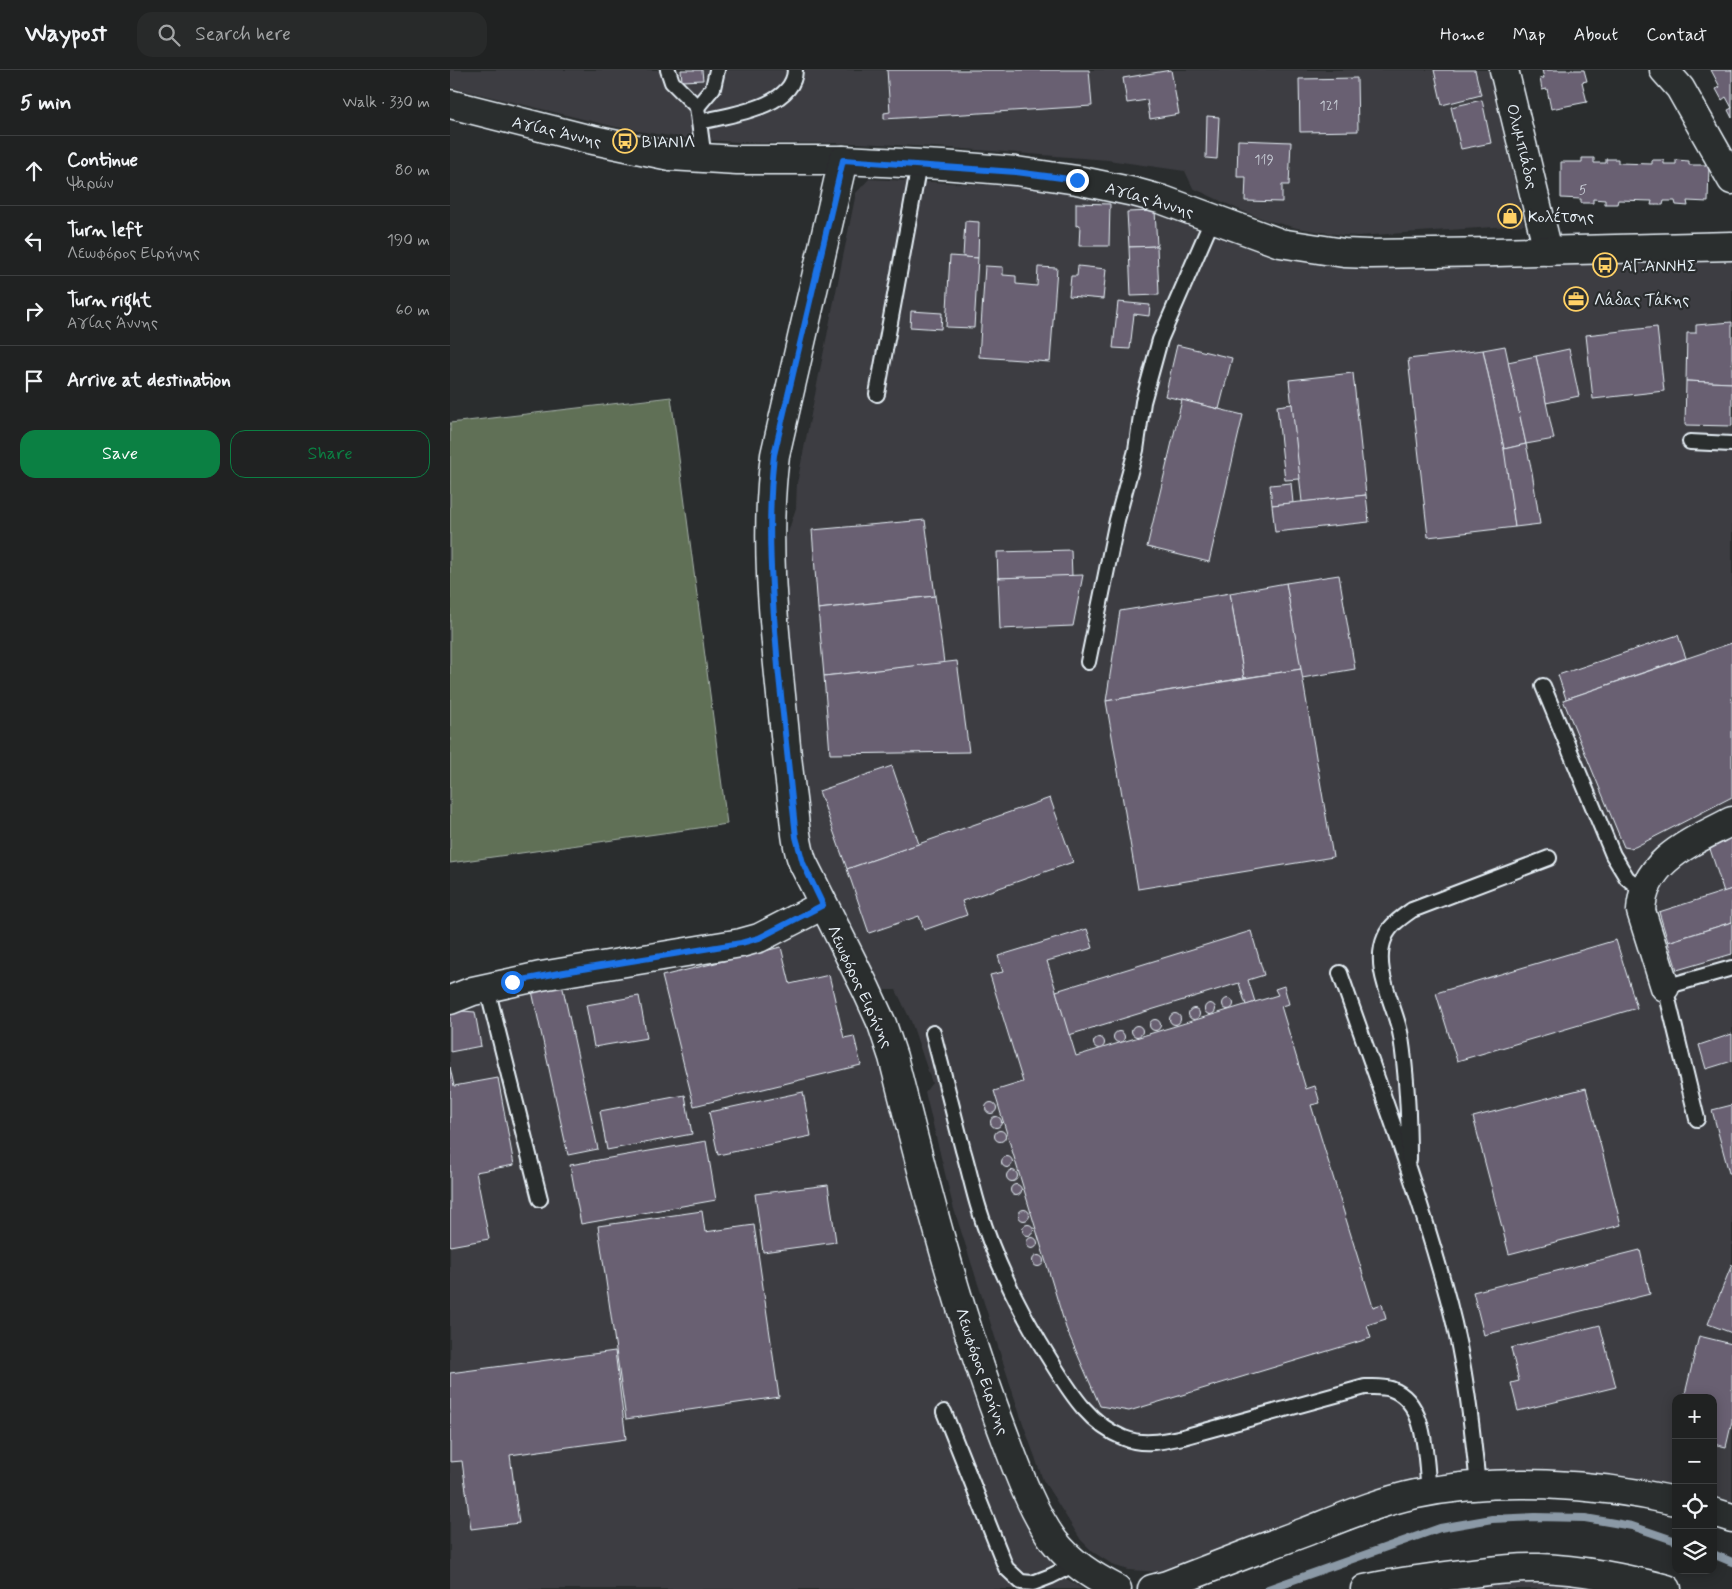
<!DOCTYPE html>
<meta charset="utf-8">
<style>
body{margin:0;font-family:Mynerve,sans-serif;background:#282a2a;color:#f1f3f6}
.controls{position:absolute;right:15px;bottom:15px;display:grid;overflow:hidden;border-radius:10px;box-shadow:0 2px 12px #0003}
.controls button{width:45px;height:45px;display:grid;place-items:center;padding:0;border:0;border-bottom:1px solid #3d3f40;background:#202222;color:#f1f3f6;font:25px sans-serif}
.stop{position:absolute;width:15px;height:15px;margin:-11px;border:4px solid #1a73e8;border-radius:50%;background:#fff}
.stop.end{background:#1a73e8;border-color:#fff;box-shadow:0 1px 5px #0008}
.list{margin:0;padding:0;list-style:none}
h2{display:flex;justify-content:space-between;align-items:center;height:65px;margin:0;padding:0 20px;font-size:21px}
h2 small{font-size:16px;font-weight:400;color:#a2a4a5}
.list li{display:grid;grid-template-columns:32px 1fr auto;gap:15px;align-items:center;box-sizing:border-box;height:70px;padding:0 20px;border-top:1px solid #3d3f40}
.list b{display:block;font-size:19px;white-space:nowrap}
.list p{margin:0;font-size:16px;white-space:nowrap;color:#a2a4a5}
.list em{font-size:16px;font-style:normal;color:#a2a4a5}
.actions{display:flex;gap:10px;padding:15px 20px}
.actions a{flex:1;padding:11px 0;border:1px solid #0b8043;border-radius:15px;text-align:center;font-size:18px;color:#0b8043}
.actions .main{background:#0b8043;color:#fff}
.icon{flex:none;width:28px;height:28px;fill:none;stroke:currentColor;stroke-width:2;stroke-linecap:round;stroke-linejoin:round}
.map{position:relative;flex:none;width:1282px;height:1519px;overflow:hidden}
header{display:flex;align-items:center;gap:30px;box-sizing:border-box;height:70px;padding:0 25px;background:#202222;border-bottom:1px solid #3d3f40}
header strong{font-size:24px}
nav{display:flex;gap:28px;margin-inline-start:auto;font-size:18px}
.search{width:350px;height:45px;background:#282a2a;display:flex;align-items:center;gap:12px;box-sizing:border-box;padding:0 18px;border-radius:15px;color:#a2a4a5;font-size:19px}
main{display:flex}
aside{flex:1;background:#202222}
.map>svg:first-child{display:block}
</style>
<header>
<strong>Waypost</strong>
<div class="search"><svg class="icon" aria-label="search" viewBox="0 0 24 24"><circle cx="10" cy="10" r="6"/><path d="M15 15l6 6"/></svg>Search here</div>
<nav><a>Home</a><a>Map</a><a>About</a><a>Contact</a></nav>
</header>
<main>
<aside>
<h2>5 min<small>Walk · 330 m</small></h2>
<ul class="list">
<li><svg class="icon" aria-label="ahead" viewBox="0 0 24 24"><path d="M12 20V5M6 11l6-6 6 6"/></svg><div><b>Continue</b><p>Ψαρών</p></div><em>80 m</em></li>
<li><svg class="icon" aria-label="left" viewBox="0 0 24 24"><path d="M17 20v-9H6M10 6l-5 5 5 5"/></svg><div><b>Turn left</b><p>Λεωφόρος Ειρήνης</p></div><em>190 m</em></li>
<li><svg class="icon" aria-label="right" viewBox="0 0 24 24"><path d="M7 20v-9h11M14 6l5 5-5 5"/></svg><div><b>Turn right</b><p>Αγίας Άννης</p></div><em>60 m</em></li>
<li><svg class="icon" aria-label="arrive" viewBox="0 0 24 24"><path d="M6 21V4h12l-3 4 3 4H6"/></svg><div><b>Arrive at destination</b></div></li>
</ul>
<div class="actions"><a class="main">Save</a><a>Share</a></div>
</aside>
<div class="map">
<svg width="1282" height="1519" viewBox="0 0 1282 1519">
<rect width="100%" height="100%" fill="#2a2d2e"/>
<filter id="ink" filterUnits="userSpaceOnUse"><feTurbulence type="fractalNoise" baseFrequency=".02" numOctaves="2"/><feDisplacementMap in="SourceGraphic" scale="10" xChannelSelector="R" yChannelSelector="G"/><feConvolveMatrix kernelMatrix="1 2 1 2 8 2 1 2 1" color-interpolation-filters="sRGB"/></filter>
<g filter="url(#ink)">
<!-- built -->
<g fill="#3d3d42">
<polygon points="0,0 1040,0 1074,155 908,166 891,165 847,158 816,150 790,140 743,118 735,101 658,90 501,78 409,73 310,73 251,70 206,64 166,57 0,17"/>
<polygon points="419,109 564,116 625,123 681,132 800,176 1282,186 1282,1436 1263,1431 1263,1328 1226,1328 1226,1422 928,1422 711,1502 679,1500 665,1496 643,1482 631,1470 593,1410 570,1345 503,1136 475,1022 482,1013 461,951 446,920 429,920 359,782 327,496 346,438 347,413 406,123"/>
<polygon points="366,850 423,955 586,1466 601,1490 615,1508 633,1519 0,1519 0,938 112,914 223,901 332,872"/>
<polygon points="1080,1509 1174,1519 977,1519"/>
</g>
<!-- pitch -->
<polygon fill="#616f57" stroke="#a4b0a8" points="221,327 277,754 0,793 0,353"/>
<g fill="none" stroke-linecap="round" stroke-linejoin="round">
<!-- stream -->
<g stroke="#8b99a6" stroke-width="8">
<polyline points="1263,1484 1282,1492"/>
<polyline points="818,1519 990,1458 1042,1449 1085,1447 1135,1448 1182,1456 1226,1471"/>
</g>
</g>
<!-- building -->
<g fill="#696172" stroke="#e8f1f8">
<polygon points="231,0 252,0 253,10 232,11"/>
<polygon points="437,0 639,0 642,36 434,49 434,43 440,42"/>
<polygon points="721,0 729,44 700,49 697,30 677,33 673,8"/>
<polygon points="984,0 1025,0 1031,25 992,35"/>
<polygon points="1092,0 1134,0 1137,11 1132,12 1137,32 1101,39 1097,19 1092,20 1090,8 1094,8"/>
<polygon points="1261,0 1282,0 1282,48 1278,40 1282,38 1276,27 1272,30 1266,19 1270,17"/>
<polygon points="907,8 908,61 850,62 849,9"/>
<polygon points="1032,30 1041,73 1011,79 1001,37"/>
<polygon points="757,46 769,47 767,89 756,88"/>
<polygon points="788,70 841,72 839,115 832,115 832,132 795,131 796,107 787,107"/>
<polygon points="1132,88 1144,88 1144,93 1156,93 1156,89 1168,89 1168,93 1202,94 1202,90 1214,90 1214,94 1226,94 1226,90 1239,91 1239,95 1259,95 1258,132 1237,131 1238,136 1226,135 1225,131 1214,131 1213,135 1201,135 1202,131 1168,130 1167,134 1155,134 1155,130 1143,129 1143,133 1131,133 1131,129 1111,128 1111,92 1132,92"/>
<polygon points="626,133 660,134 659,176 629,176 630,155 626,156"/>
<polygon points="705,141 707,176 679,177 677,142"/>
<polygon points="515,151 529,152 528,188 513,187"/>
<polygon points="707,176 709,225 681,226 679,177"/>
<polygon points="500,186 528,188 524,258 496,257"/>
<polygon points="535,196 553,197 553,205 566,206 566,214 587,216 588,197 607,198 600,292 529,287"/>
<polygon points="628,196 656,199 653,229 619,226 621,206 627,206"/>
<polygon points="668,232 700,235 699,246 684,244 680,279 663,278"/>
<polygon points="461,241 492,243 491,259 460,257"/>
<polygon points="1282,252 1282,313 1236,311 1237,263 1246,263 1246,255"/>
<polygon points="1207,257 1214,321 1143,329 1136,265"/>
<polygon points="727,275 782,288 769,339 715,326"/>
<polygon points="1055,276 1076,374 1054,379 1033,280"/>
<polygon points="1119,279 1129,326 1096,333 1086,286"/>
<polygon points="1033,280 1057,393 1065,457 978,467 958,289"/>
<polygon points="1086,286 1104,369 1076,374 1058,292"/>
<polygon points="903,303 916,425 852,432 839,310"/>
<polygon points="1236,311 1282,313 1282,356 1235,355"/>
<polygon points="732,330 793,345 759,492 697,477"/>
<polygon points="842,334 850,409 835,410 827,336"/>
<polygon points="1076,374 1082,402 1090,454 1065,457 1054,379"/>
<polygon points="841,413 843,433 822,435 820,415"/>
<polygon points="916,425 919,452 825,462 822,435"/>
<polygon points="475,450 485,526 368,539 362,460"/>
<polygon points="621,480 622,506 548,508 547,482"/>
<polygon points="633,505 623,556 550,559 548,508"/>
<polygon points="889,505 905,599 852,608 836,513"/>
<polygon points="836,513 851,599 794,608 780,523"/>
<polygon points="780,523 794,608 656,631 670,541"/>
<polygon points="485,526 494,593 374,606 368,539"/>
<polygon points="1228,565 1236,588 1116,629 1108,605"/>
<polygon points="1282,573 1282,727 1185,777 1180,778 1174,777 1113,630"/>
<polygon points="507,591 519,682 380,684 374,606"/>
<polygon points="851,599 883,787 688,819 656,631"/>
<polygon points="442,696 469,774 397,799 369,721"/>
<polygon points="600,728 623,792 512,831 517,845 474,860 469,846 419,863 397,799"/>
<polygon points="1282,767 1282,819 1274,822 1260,779"/>
<polygon points="1282,819 1282,852 1218,872 1209,842"/>
<polygon points="1282,852 1282,884 1227,900 1218,872"/>
<polygon points="637,859 643,878 597,891 626,986 828,925 825,919 834,916 839,934 831,936 856,1019 865,1016 870,1033 861,1035 923,1237 932,1234 936,1249 917,1255 921,1268 679,1341 650,1336 616,1258 544,1021 573,1012 540,905 553,902 548,886"/>
<polygon points="801,861 814,905 798,910 805,932 796,935 789,913 619,965 606,921"/>
<polygon points="1166,870 1187,938 1007,991 986,923"/>
<polygon points="331,877 340,914 379,905 394,968 404,966 411,995 244,1036 212,906"/>
<polygon points="112,914 148,1079 118,1085 82,921"/>
<polygon points="189,926 197,968 144,977 136,935"/>
<circle cx="778" cy="934" r="5.5"/>
<circle cx="760" cy="939" r="5.5"/>
<circle cx="744" cy="944" r="5.5"/>
<polygon points="0,940 25,942 31,976 0,982"/>
<circle cx="725" cy="949" r="5.5"/>
<circle cx="705" cy="955" r="5.5"/>
<circle cx="687" cy="961" r="5.5"/>
<circle cx="669" cy="967" r="5.5"/>
<polygon points="1282,964 1282,991 1256,999 1249,975"/>
<circle cx="649" cy="973" r="5.5"/>
<polygon points="0,997 4,1016 48,1008 64,1095 26,1102 39,1169 0,1176"/>
<polygon points="1136,1018 1171,1155 1059,1184 1023,1047"/>
<polygon points="353,1022 361,1066 268,1085 259,1042"/>
<polygon points="235,1025 242,1064 157,1080 150,1041"/>
<circle cx="541" cy="1038" r="5.5"/>
<polygon points="1282,1035 1282,1103 1279,1103 1262,1040"/>
<circle cx="546" cy="1052" r="5.5"/>
<circle cx="550" cy="1066" r="5.5"/>
<polygon points="256,1071 266,1130 131,1154 120,1095"/>
<circle cx="557" cy="1092" r="5.5"/>
<circle cx="562" cy="1106" r="5.5"/>
<circle cx="566" cy="1120" r="5.5"/>
<polygon points="378,1115 386,1172 313,1182 305,1124"/>
<circle cx="574" cy="1145" r="5.5"/>
<polygon points="252,1141 255,1162 304,1155 329,1327 176,1349 148,1156"/>
<circle cx="578" cy="1160" r="5.5"/>
<circle cx="582" cy="1173" r="5.5"/>
<polygon points="1190,1180 1200,1224 1034,1265 1023,1222"/>
<circle cx="588" cy="1191" r="5.5"/>
<polygon points="1282,1194 1282,1263 1258,1254"/>
<polygon points="1150,1255 1166,1317 1068,1341 1061,1313 1069,1311 1061,1278"/>
<polygon points="1249,1266 1282,1274 1282,1351 1276,1377 1263,1374 1263,1328 1234,1328"/>
<polygon points="165,1281 176,1369 60,1385 69,1453 21,1459 12,1391 0,1392 0,1303"/>
</g>
<g fill="none" stroke-linecap="round" stroke-linejoin="round">
<!-- lane casing -->
<g stroke="#e8f1f8" stroke-width="18">
<g id="lane">
<polyline points="218,0 222,12 247,37 254,89"/>
<polyline points="247,37 263,18 267,0"/>
<path d="M249,52C278,45 344,38 345,0"/>
<polyline points="427,324 469,94"/>
<polyline points="1240,372 1282,374"/>
<polyline points="638,592 667,450 686,380 693,332 710,270 763,148"/>
<polyline points="1093,616 1163,785 1177,808 1193,821"/>
<path d="M890,903C928,1012 969,1121 999,1233C1015,1293 1022,1355 1028,1416"/>
<polyline points="37,918 90,1129"/>
<path d="M483,963C493,1002 503,1041 513,1080C519,1100 523,1120 529,1139C546,1195 573,1247 604,1296C622,1325 641,1355 674,1368C693,1376 714,1371 733,1367L915,1317C923,1317 933,1316 941,1319C978,1332 975,1389 979,1421"/>
<polyline points="1247,1049 1215,917 1282,898"/>
<path d="M959,1090C959,1049 957,1008 951,967C946,936 921,899 935,867C940,855 952,847 962,840L1099,788"/>
<polyline points="494,1342 556,1498 571,1512 583,1513 601,1506 625,1494"/>
</g>
</g>
<!-- street casing -->
<g stroke="#e8f1f8" stroke-width="31">
<g id="street">
<polyline points="1054,0 1098,181"/>
<polyline points="1214,0 1230,18 1282,110"/>
<path d="M1215,917L1191,841C1193,790 1242,772 1282,751"/>
<polyline points="0,930 23,921 91,906 291,873 309,868 373,835"/>
<polyline points="1263,1442 1282,1448"/>
<path d="M702,1519L717,1515C763,1497 809,1479 855,1462C891,1448 928,1432 966,1424C1046,1407 1146,1413 1226,1431"/>
<path d="M915,1519C947,1512 980,1508 1013,1504C1038,1501 1064,1497 1089,1498C1132,1499 1176,1509 1217,1519"/>
</g>
</g>
<!-- secondary casing -->
<g stroke="#e8f1f8" stroke-width="31">
<g id="secondary">
<polyline points="0,34 134,68 220,86 287,90 393,90 492,95 566,101 627,110 684,122 713,130 830,173 894,183 920,184 1046,182 1282,176"/>
<path d="M393,90L325,385C313,478 326,572 335,665C337,689 340,713 343,737C345,756 346,775 353,793L416,919L432,954L443,987C474,1110 505,1232 549,1351C564,1390 579,1437 604,1471C621,1493 642,1506 667,1519"/>
</g>
</g>
<!-- lane -->
<use href="#lane" stroke="#2a2d2e" stroke-width="14"/>
<!-- street -->
<use href="#street" stroke="#2a2d2e" stroke-width="28"/>
<!-- secondary -->
<use href="#secondary" stroke="#2a2d2e" stroke-width="28"/>
</g>
</g>
<g fill="none" stroke-linecap="round" stroke-linejoin="round" filter="url(#ink)">
<!-- route -->
<path stroke="#1a73e8" stroke-width="6" d="M62,912L114,902L291,873L309,868L373,835L353,793L346,767C340,710 334,654 328,597C322,525 316,457 324,385L393,90L566,102L627,110"/>
</g>
<!-- icons -->
<defs>
<g id="bus-ring" transform="scale(1.25)"><circle r="9.5" fill="#2a2d2e" stroke="#ffd166" stroke-width="1.5"/><path d="M-5-6H5V4H4V6H2V4H-2V6H-4V4H-5ZM-3.5-4V0h7V-4ZM-3.5 1.2v1.5H-2V1.2ZM2 1.2v1.5H3.5V1.2Z" fill="#ffd166"/></g>
<g id="shop-ring" transform="scale(1.25)"><circle r="9.5" fill="#2a2d2e" stroke="#ffd166" stroke-width="1.5"/><path d="M-5-2.5h2.3a2.7 3.5 0 0 1 5.4 0H5L5.5 6h-11ZM-1.5-2.5h3a1.5 2.3 0 0 0-3 0Z" fill="#ffd166"/></g>
<g id="office-ring" transform="scale(1.25)"><circle r="9.5" fill="#2a2d2e" stroke="#ffd166" stroke-width="1.5"/><path d="M-6-3h4V-5.5h4V-3h4V5H-6ZM-1-4.5V-3h2v-1.5ZM-6 0V1H6V0Z" fill="#ffd166"/></g>
</defs>
<g fill-rule="evenodd">
<use href="#bus-ring" x="175" y="71"/>
<use href="#shop-ring" x="1060" y="146"/>
<use href="#bus-ring" x="1155" y="195"/>
<use href="#office-ring" x="1126" y="229"/>
</g>
<g text-anchor="middle" stroke-width="4.5" stroke-linejoin="round" paint-order="stroke">
<!-- number labels -->
<g font-size="14" fill="#c8cdd6">
<text x="879" y="40">121</text>
<text x="814" y="94">119</text>
<text x="1133" y="124">5</text>
</g>
<!-- street labels -->
<g font-size="16" fill="#e8f1f8" stroke="#2a2d2e">
<text transform="translate(107 61) rotate(13)" y="6">Αγίας Άννης</text>
<text transform="translate(1073 76) rotate(76)" y="6">Ολυμπιάδος</text>
<text transform="translate(700 129) rotate(16)" y="6">Αγίας Άννης</text>
<text transform="translate(411 916) rotate(65)" y="6">Λεωφόρος Ειρήνης</text>
<text transform="translate(533 1301) rotate(71)" y="6">Λεωφόρος Ειρήνης</text>
</g>
<!-- poi labels -->
<g font-size="16" fill="#e8f1f8" stroke="#2a2d2e" text-anchor="start">
<text x="192" y="77">ΒΙΑΝΙΛ</text>
<text x="1078" y="152">Κολέτσης</text>
<text x="1172" y="201">ΑΓ.ΑΝΝΗΣ</text>
<text x="1144" y="235">Λάδας Τάκης</text>
</g>
</g>
</svg>
<div class="controls">
<button>+</button>
<button>−</button>
<button><svg class="icon" aria-label="locate" viewBox="0 0 24 24"><circle cx="12" cy="12" r="6"/><path d="M12 2v4M12 18v4M2 12h4M18 12h4"/></svg></button>
<button><svg class="icon" aria-label="layers" viewBox="0 0 24 24"><path d="M12 4l9 5-9 5-9-5zM3 14l9 5 9-5"/></svg></button>
</div>
<div class="stop" style="left:62px;top:912px"></div>
<div class="stop end" style="left:627px;top:110px"></div>
</div>
</main>
